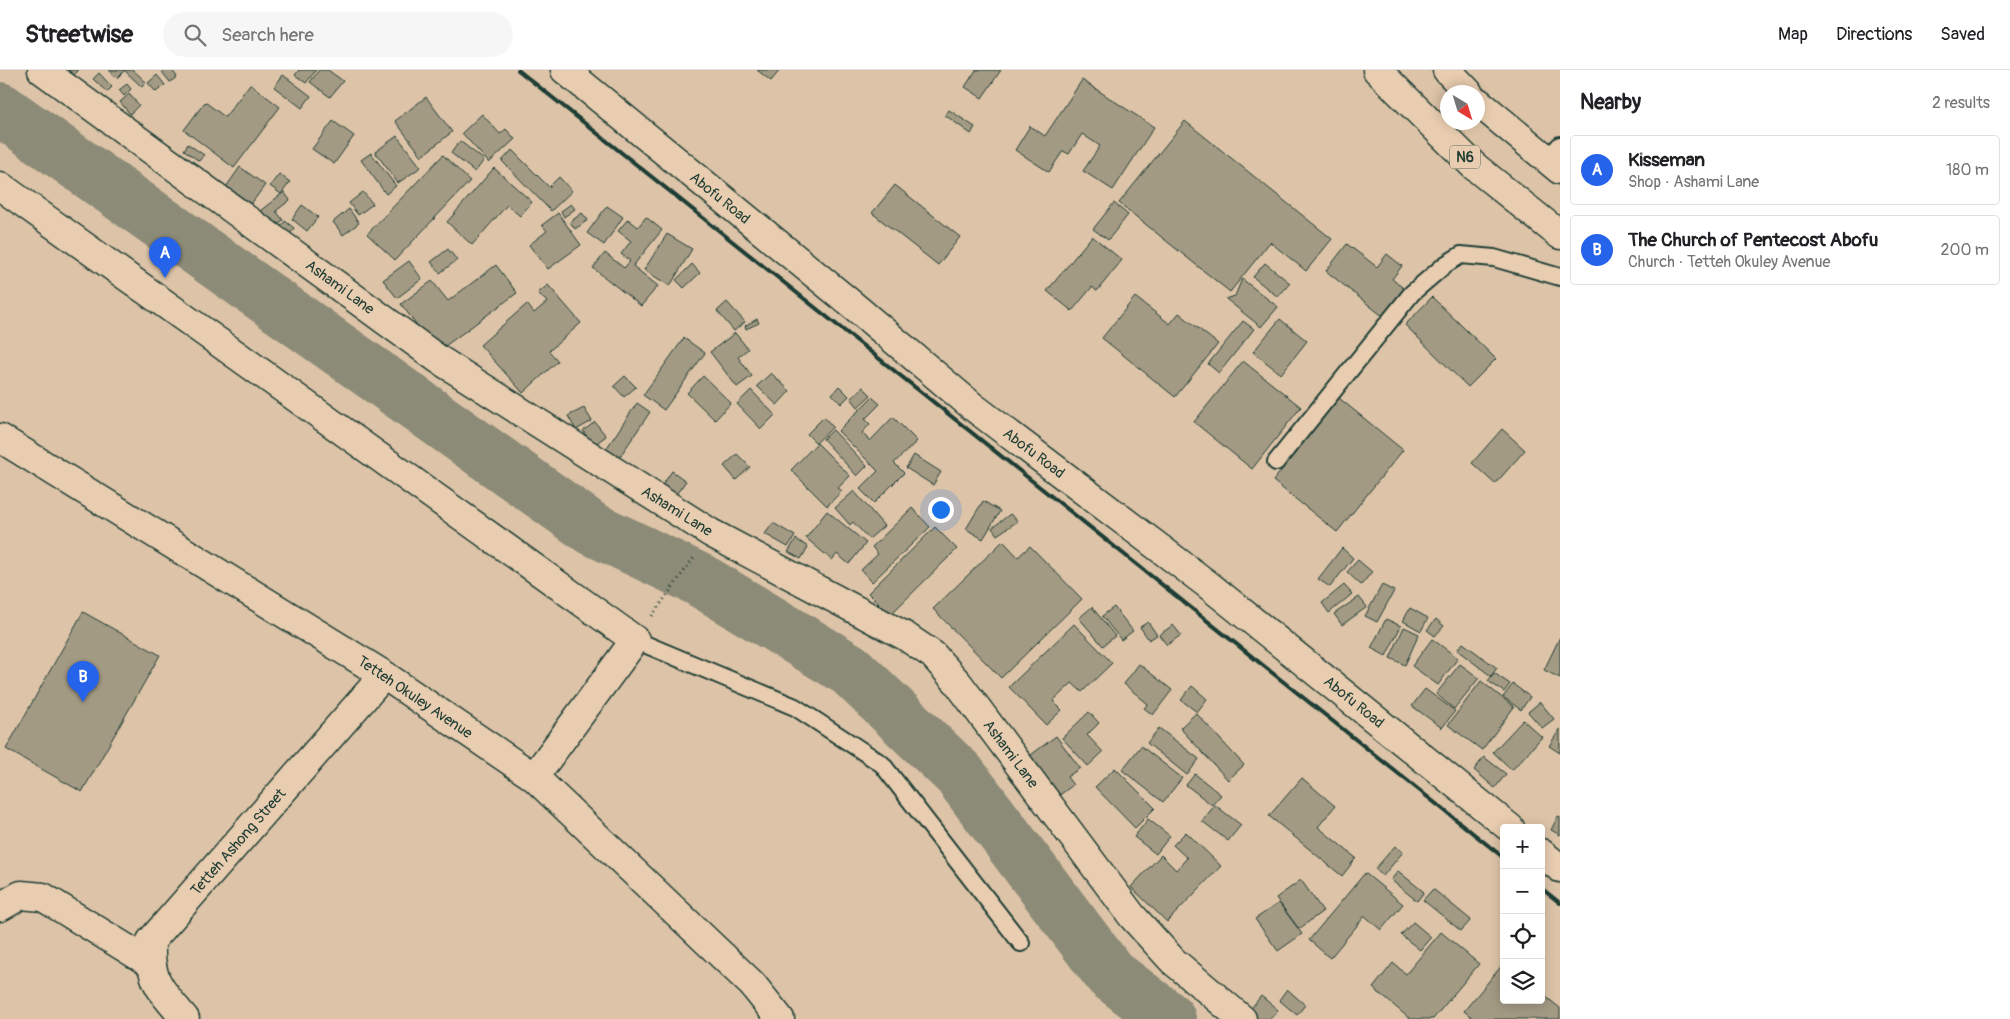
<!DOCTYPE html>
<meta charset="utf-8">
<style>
body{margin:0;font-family:Pangolin,sans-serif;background:#f6f6f6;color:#202124}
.controls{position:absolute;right:15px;bottom:15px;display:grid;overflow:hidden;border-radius:5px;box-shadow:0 2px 12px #0003}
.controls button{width:45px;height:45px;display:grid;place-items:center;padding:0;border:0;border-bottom:1px solid #e0e0e0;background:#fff;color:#202124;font:25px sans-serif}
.compass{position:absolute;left:1440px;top:15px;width:45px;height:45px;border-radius:50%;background:#fff;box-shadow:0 2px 12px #0003;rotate:142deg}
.you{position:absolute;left:940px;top:439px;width:18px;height:18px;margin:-12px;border:4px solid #fff;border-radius:50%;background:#1a73e8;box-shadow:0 0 0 8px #1a73e833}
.badge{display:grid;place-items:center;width:32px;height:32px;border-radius:50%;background:#2563eb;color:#fff;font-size:16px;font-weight:700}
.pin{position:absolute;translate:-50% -41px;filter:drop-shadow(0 1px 2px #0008)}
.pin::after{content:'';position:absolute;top:26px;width:18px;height:15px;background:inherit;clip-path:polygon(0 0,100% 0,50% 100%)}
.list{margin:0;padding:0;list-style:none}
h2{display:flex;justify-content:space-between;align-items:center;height:65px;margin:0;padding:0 20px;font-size:21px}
h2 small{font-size:16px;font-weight:400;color:#757577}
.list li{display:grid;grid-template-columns:32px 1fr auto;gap:15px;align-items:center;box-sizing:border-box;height:70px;margin:0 10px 10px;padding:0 10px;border:1px solid #e0e0e0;border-radius:5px}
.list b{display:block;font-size:19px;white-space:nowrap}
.list p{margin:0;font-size:16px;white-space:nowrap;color:#757577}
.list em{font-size:16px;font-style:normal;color:#757577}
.icon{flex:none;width:28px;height:28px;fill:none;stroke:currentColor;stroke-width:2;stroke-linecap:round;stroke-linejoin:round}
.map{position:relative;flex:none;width:1560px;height:949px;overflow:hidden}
header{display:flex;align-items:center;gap:30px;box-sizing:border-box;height:70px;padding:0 25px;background:#fff;border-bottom:1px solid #e0e0e0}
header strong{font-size:24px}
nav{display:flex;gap:28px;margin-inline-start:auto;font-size:18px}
.search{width:350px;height:45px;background:#f6f6f6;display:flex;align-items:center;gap:12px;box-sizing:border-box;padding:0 18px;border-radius:28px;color:#757577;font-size:19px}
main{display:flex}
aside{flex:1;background:#fff}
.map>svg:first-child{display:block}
</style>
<header>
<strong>Streetwise</strong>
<div class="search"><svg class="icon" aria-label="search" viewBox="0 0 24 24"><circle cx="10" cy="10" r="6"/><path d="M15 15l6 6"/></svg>Search here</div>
<nav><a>Map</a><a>Directions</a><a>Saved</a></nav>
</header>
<main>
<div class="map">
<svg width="1560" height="949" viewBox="0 0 1560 949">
<rect width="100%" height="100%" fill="#ddc4a8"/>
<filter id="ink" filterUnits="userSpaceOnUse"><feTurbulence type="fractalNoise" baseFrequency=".02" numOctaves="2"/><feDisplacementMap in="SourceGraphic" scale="10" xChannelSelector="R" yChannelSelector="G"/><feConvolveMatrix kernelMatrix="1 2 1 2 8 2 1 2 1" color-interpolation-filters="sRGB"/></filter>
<g filter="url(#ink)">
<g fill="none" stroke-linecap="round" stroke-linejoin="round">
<!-- river -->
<polyline stroke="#8c8b77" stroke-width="54" points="0,39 591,458 700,510 850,600 959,704 1110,904 1169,949"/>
</g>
<!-- building -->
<g fill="#a39a84" stroke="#1f3d34">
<polygon points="65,0 79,0 72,7"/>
<polygon points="109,0 125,0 117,8"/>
<polygon points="124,0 133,0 146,12 142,17"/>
<polygon points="166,0 172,0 177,7 170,12 162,2"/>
<polygon points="299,0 316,0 306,13 295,5"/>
<polygon points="319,0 328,0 343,11 330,27 310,12"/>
<polygon points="757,0 780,0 771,11"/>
<polygon points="976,0 1001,0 982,28 965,17"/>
<polygon points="99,3 112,17 107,22 93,9"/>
<polygon points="157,5 165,15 156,22 148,13"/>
<polygon points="283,5 311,26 302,38 274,17"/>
<polygon points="1082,10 1154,57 1113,120 1083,101 1100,76 1082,64 1069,84 1063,81 1049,102 1015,80 1030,56 1045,66"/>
<polygon points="127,14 131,19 124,26 119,20"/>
<polygon points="250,14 280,37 234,98 184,60 205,32 225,47"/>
<polygon points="129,24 139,35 130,44 120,32"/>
<polygon points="426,27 452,62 422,86 395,51"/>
<polygon points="949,40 975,57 971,64 945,45"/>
<polygon points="482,44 500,64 506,59 515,69 489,93 462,63"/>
<polygon points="333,51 354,66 334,94 312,79"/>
<polygon points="1185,51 1332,169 1306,201 1270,172 1230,222 1119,133"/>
<polygon points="397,66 421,97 398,113 375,82"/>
<polygon points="460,71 484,90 475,102 451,83"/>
<polygon points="188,74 204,85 199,91 184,80"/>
<polygon points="512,80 549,117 559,107 572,121 551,141 502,91"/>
<polygon points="371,83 396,116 386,124 361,90"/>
<polygon points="443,85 470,111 395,190 367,164"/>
<polygon points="240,97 265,115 251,134 226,117"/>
<polygon points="494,98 532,132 520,146 507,135 472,175 447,152"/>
<polygon points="279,104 290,112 281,124 270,116"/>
<polygon points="895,115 960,167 938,195 872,143"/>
<polygon points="284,122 290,130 276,141 283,150 274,158 260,141"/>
<polygon points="363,122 373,134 358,145 349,133"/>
<polygon points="1114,133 1128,145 1108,170 1093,159"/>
<polygon points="571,134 575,139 564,147 561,141"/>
<polygon points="302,135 318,147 307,161 292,149"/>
<polygon points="607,136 623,147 604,175 587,163"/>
<polygon points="349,139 359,153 343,165 333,152"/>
<polygon points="558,143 581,175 548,199 529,175 547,161 542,155"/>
<polygon points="582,143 588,150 575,159 570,152"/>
<polygon points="646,147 662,160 633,196 658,216 641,236 593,198 605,183 624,198 630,191 621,184 631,171 618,161 628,149 638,157"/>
<polygon points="285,151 294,158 289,166 279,159"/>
<polygon points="667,164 692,179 670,216 644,200"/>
<polygon points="1092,166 1122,190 1097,221 1092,217 1072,241 1047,221"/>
<polygon points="1347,174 1377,197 1387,184 1402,196 1392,209 1407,221 1385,248 1326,201"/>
<polygon points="448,179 457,190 440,203 431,192"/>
<polygon points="409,191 422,209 397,228 383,210"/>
<polygon points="1265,193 1290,213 1278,227 1253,207"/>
<polygon points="692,194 700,203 684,218 676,210"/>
<polygon points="496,195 517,223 437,282 401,234 432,211 448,231"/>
<polygon points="1242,209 1278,237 1261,257 1226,229 1235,226"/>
<polygon points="548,215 581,253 549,281 558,291 523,323 480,275 527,234 534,243 547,232 538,223"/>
<polygon points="1135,227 1170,254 1179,243 1218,274 1175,327 1102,268"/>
<polygon points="1432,227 1496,289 1468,317 1405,255"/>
<polygon points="727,232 745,252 734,261 717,241"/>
<polygon points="757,249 759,253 746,259 745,256"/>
<polygon points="1280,249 1307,271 1281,304 1253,282"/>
<polygon points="1243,251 1254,259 1219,303 1208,294"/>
<polygon points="735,263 748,279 738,287 752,306 737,317 710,282"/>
<polygon points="684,268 705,283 664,340 643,325"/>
<polygon points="1243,291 1301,337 1252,399 1194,352"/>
<polygon points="771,303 790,321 777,335 757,316"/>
<polygon points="625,306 636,317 624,327 614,316"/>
<polygon points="703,306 731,333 715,350 687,323"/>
<polygon points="839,316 849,326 841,334 832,324"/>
<polygon points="863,317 871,325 858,337 851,328"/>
<polygon points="751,320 775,345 761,359 737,334"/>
<polygon points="872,327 880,334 865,349 870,354 862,363 870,371 893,347 917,371 894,393 904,403 874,433 860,419 878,401 838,361"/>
<polygon points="1339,328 1403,380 1337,462 1273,411"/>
<polygon points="637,333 650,342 617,391 604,382"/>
<polygon points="584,338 592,351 576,360 568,346"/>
<polygon points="824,347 833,357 816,373 807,364"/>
<polygon points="595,352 606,366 594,375 583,361"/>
<polygon points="1502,359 1525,380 1495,414 1472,393"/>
<polygon points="833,360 867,396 857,406 823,369"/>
<polygon points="817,373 850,406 838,418 842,421 827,436 791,400"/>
<polygon points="737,384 750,397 736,410 724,396"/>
<polygon points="914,385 941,402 933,415 906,398"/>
<polygon points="672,401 686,411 674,427 661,417"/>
<polygon points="854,421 884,456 869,469 853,452 850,455 835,438"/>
<polygon points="983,431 1000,441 983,469 966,459"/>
<polygon points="912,438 930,457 872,512 861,500 878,484 872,477"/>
<polygon points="827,441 866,473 849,494 837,484 832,490 806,468"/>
<polygon points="1010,444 1018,451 997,465 992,458"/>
<polygon points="773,453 795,466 788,477 765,464"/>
<polygon points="935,457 957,479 890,545 868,523"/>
<polygon points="796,469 808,477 801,489 788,482"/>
<polygon points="1003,471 1018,487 1030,476 1082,529 1001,608 933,539"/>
<polygon points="1342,478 1353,488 1330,517 1318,509"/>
<polygon points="1358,490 1372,502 1361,515 1347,502"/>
<polygon points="1344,515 1352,524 1329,543 1322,533"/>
<polygon points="1382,515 1394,521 1377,552 1365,546"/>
<polygon points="1359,527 1367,537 1342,555 1334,544"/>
<polygon points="1092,537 1115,566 1103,576 1079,548"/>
<polygon points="1114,537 1133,561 1121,570 1102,546"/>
<polygon points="1410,538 1428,548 1421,561 1403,551"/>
<polygon points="83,542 160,585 82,722 6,679"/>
<polygon points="1386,549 1401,556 1386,586 1371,578"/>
<polygon points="1436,549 1444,556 1435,566 1427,560"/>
<polygon points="1148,552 1157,565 1149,570 1140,557"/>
<polygon points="1074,554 1112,593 1082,622 1072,613 1053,631 1062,640 1046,655 1009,617"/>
<polygon points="1173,555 1181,565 1167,575 1159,565"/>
<polygon points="1404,557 1419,564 1405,595 1390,588"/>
<polygon points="1560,567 1560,608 1544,600"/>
<polygon points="1432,569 1458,588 1438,615 1412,596"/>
<polygon points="1463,573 1497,598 1491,606 1457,580"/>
<polygon points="1139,594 1172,620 1153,645 1144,638 1148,634 1124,614"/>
<polygon points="1460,594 1479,608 1454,639 1436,624"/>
<polygon points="1494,603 1510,614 1504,622 1488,611"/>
<polygon points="1481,611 1514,637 1482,680 1448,655"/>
<polygon points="1513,614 1530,627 1521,640 1503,627"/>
<polygon points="1192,616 1207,629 1197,642 1181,630"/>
<polygon points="1425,619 1455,641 1442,658 1412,636"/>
<polygon points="1540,632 1554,649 1542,658 1528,642"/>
<polygon points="1089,642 1099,653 1087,665 1103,682 1088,696 1062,668"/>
<polygon points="1196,643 1244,695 1228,710 1180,658"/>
<polygon points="1523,650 1542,667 1512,700 1493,682"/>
<polygon points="1159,658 1199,689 1187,705 1147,673"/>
<polygon points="1560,659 1560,683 1549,676"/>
<polygon points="1056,666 1080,698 1067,707 1073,715 1057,727 1027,688"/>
<polygon points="1141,676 1182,708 1163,732 1122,700"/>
<polygon points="1484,687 1506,704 1495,718 1474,700"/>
<polygon points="1115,698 1155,738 1135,758 1095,717"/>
<polygon points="1195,704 1221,725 1212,735 1186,715"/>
<polygon points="1302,708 1335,736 1318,757 1356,788 1342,806 1269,746"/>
<polygon points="1215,735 1241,755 1228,771 1202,751"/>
<polygon points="1558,746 1560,747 1560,765 1551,760"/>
<polygon points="1148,749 1170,766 1156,784 1134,767"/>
<polygon points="1186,762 1221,796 1167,852 1131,817 1161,785 1176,800 1187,788 1173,775"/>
<polygon points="1395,776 1403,782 1383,806 1375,799"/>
<polygon points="1398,801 1424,822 1417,831 1391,810"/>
<polygon points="1365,803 1403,834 1381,860 1365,846 1330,888 1309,870"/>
<polygon points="1301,810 1323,841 1299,859 1276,828"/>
<polygon points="1433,819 1471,850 1461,861 1423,830"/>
<polygon points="1279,833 1302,864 1278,881 1255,849"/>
<polygon points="1413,852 1431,867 1420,880 1401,865"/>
<polygon points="1441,862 1479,894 1433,949 1410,949 1373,918 1393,893 1406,904"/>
<polygon points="1504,893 1504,930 1541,930 1541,923 1560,938 1560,949 1474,949 1464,941"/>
<polygon points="1287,919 1305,935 1297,945 1279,930"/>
<polygon points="1261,926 1278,940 1270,949 1258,949 1249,941"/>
</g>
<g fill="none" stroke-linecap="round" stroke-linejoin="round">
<!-- service casing -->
<g stroke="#1f3d34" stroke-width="20">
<g id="service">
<polyline points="1547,90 1560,75"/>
<polyline points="1276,392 1412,223 1446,194 1461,185 1494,188 1560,207"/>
<polyline points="635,570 795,637 882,694 1021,873"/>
</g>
</g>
<!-- minor casing -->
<g stroke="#1f3d34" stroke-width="31">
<g id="minor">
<polyline points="42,0 438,289 711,463 905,566 933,585 958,613 1132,846 1173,891 1242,949"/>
<polyline points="565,0 855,237 972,336 1207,514 1510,758"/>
<polyline points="0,116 635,570 534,707"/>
<polyline points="1541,783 1560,798"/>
<polyline points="0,837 21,825 43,827 150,893"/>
<path d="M185,949C161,920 149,912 151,871L384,605"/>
</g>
</g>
<!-- tertiary casing -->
<g stroke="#1f3d34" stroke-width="31">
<polyline id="tertiary" points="0,368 384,605 534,707 752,914 780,949"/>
</g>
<!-- trunk casing -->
<g stroke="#1f3d34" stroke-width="31">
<g id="trunk">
<polyline points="1377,0 1474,96 1560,165"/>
<polyline points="1447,0 1468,22"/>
<polyline points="1478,32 1560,100"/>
</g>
</g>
<!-- path -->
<polyline stroke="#1f3d34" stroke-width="3" stroke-dasharray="1 4" stroke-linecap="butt" points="652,546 695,486"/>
<!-- service -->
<use href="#service" stroke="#e9cdb0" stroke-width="16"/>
<!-- minor -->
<use href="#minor" stroke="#e9cdb0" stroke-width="28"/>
<!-- tertiary -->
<use href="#tertiary" stroke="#e9cdb0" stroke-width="28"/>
<!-- trunk -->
<use href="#trunk" stroke="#e9cdb0" stroke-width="28"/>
<!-- rail -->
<g stroke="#1f3d34" stroke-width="4">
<polyline points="518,0 1504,788"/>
<polyline points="1541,818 1560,833"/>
</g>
</g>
</g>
<g text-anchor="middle" stroke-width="5" stroke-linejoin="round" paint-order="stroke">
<!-- shield labels -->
<rect fill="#e9cdb0" stroke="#5c6859" stroke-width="1" x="1450" y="75.5" width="30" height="23" rx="4"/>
<g font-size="14" font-weight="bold" fill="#1f3d34">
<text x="1465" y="92">N6</text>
</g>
<!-- street labels -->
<g font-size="15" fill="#1f3d34" stroke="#e9cdb0">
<text transform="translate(720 128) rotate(39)" y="5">Abofu Road</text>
<text transform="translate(340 217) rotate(36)" y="5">Ashami Lane</text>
<text transform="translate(1034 383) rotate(37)" y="5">Abofu Road</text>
<text transform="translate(677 441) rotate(32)" y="5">Ashami Lane</text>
<text transform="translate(415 627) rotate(34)" y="5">Tetteh Okuley Avenue</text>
<text transform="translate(1354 632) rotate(39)" y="5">Abofu Road</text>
<text transform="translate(1011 684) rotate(53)" y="5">Ashami Lane</text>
<text transform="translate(238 772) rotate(-49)" y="5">Tetteh Ashong Street</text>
</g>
</g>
</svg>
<div class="controls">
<button>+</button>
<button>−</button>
<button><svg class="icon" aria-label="locate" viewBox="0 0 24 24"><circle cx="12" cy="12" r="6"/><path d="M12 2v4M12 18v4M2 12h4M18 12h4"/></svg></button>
<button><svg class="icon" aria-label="layers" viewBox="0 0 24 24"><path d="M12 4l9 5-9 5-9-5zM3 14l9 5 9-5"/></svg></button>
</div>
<svg class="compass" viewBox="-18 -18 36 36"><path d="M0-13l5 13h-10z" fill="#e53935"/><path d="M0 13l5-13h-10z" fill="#757577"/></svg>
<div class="you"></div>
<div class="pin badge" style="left:165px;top:208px">A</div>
<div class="pin badge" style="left:83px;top:632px">B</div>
</div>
<aside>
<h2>Nearby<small>2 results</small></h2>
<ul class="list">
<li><span class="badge">A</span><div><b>Kisseman</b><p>Shop · Ashami Lane</p></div><em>180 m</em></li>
<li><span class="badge">B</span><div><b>The Church of Pentecost Abofu</b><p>Church · Tetteh Okuley Avenue</p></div><em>200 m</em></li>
</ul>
</aside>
</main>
